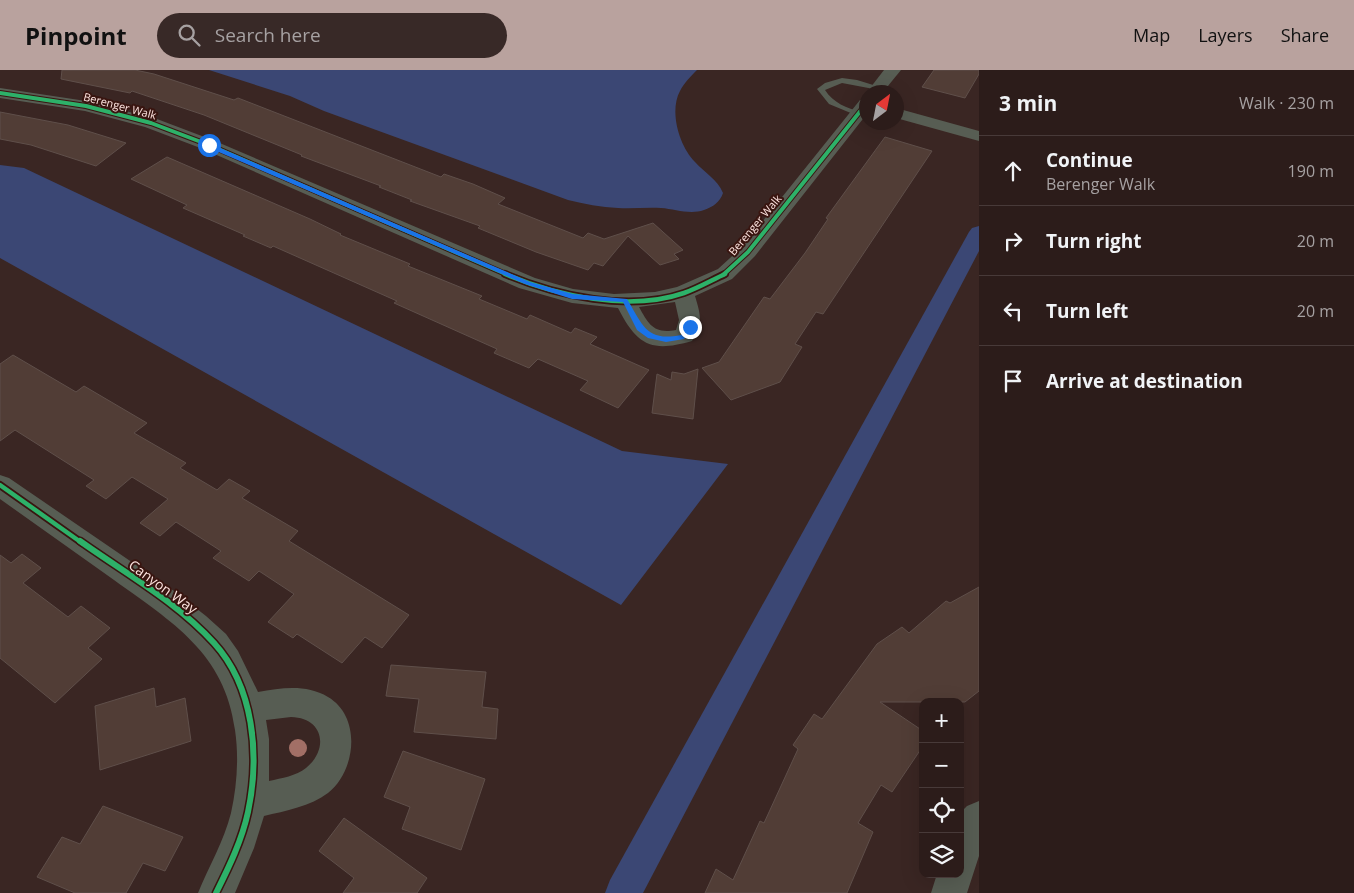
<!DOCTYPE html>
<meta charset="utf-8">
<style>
body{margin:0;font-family:"Open Sans",sans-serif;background:#382927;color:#f1f3f6}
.controls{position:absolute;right:15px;bottom:15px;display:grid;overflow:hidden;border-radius:10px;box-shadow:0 5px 20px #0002}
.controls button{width:45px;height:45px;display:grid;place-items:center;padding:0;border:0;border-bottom:1px solid #483a39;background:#2c1c1a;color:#f1f3f6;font:25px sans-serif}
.compass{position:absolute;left:859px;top:15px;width:45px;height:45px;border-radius:50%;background:#2c1c1a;box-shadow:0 5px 20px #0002;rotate:32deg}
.stop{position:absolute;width:15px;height:15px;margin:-11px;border:4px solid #1a73e8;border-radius:50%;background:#fff}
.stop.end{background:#1a73e8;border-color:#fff;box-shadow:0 1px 5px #0008}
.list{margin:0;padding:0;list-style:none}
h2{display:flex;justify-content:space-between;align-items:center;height:65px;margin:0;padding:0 20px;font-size:21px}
h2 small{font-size:16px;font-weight:400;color:#a6a1a2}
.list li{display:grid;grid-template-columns:32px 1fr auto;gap:15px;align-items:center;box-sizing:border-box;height:70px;padding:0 20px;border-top:1px solid #483a39}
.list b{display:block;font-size:19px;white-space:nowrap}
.list p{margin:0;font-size:16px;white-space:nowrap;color:#a6a1a2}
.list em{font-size:16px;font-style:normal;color:#a6a1a2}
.icon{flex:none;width:28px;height:28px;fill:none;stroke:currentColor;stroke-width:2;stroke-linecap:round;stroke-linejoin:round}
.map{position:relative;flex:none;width:979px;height:823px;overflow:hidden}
header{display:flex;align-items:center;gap:30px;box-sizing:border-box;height:70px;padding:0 25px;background:#b9a29e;color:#111}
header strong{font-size:24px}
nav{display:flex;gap:28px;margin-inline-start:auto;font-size:18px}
.search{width:350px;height:45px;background:#382927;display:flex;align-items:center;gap:12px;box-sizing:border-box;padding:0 18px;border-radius:28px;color:#a6a1a2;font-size:19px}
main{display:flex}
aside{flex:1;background:#2c1c1a}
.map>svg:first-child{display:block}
</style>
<header>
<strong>Pinpoint</strong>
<div class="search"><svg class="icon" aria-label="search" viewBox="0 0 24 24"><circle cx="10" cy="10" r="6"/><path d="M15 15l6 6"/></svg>Search here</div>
<nav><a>Map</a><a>Layers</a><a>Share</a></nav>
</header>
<main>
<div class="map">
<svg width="979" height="823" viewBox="0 0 979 823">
<rect width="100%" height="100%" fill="#3a2623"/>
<!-- water -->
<g fill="#3b4774">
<path d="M209,0H697C691,6 684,13 680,21C669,41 679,76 695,92C705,103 717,109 723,123C720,132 713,137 704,140C690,145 675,139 661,138C647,137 632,139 618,138C601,137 584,134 568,130L324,41L290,26Z"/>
<polygon points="0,95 24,98 622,381 728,394 621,535 0,188"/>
</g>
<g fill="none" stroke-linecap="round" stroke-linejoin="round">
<!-- canal -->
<polygon fill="#3b4774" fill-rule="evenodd" points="979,156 979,181 643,823 605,823 610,810 969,162 972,158"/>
</g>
<!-- building -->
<g fill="#513d36" stroke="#5f4f4a">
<polygon points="62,0 135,0 154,4 234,30 238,28 441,107 444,104 473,114 505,128 498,134 583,168 588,163 604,169 653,153 683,180 674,184 679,189 660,195 628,166 603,196 594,193 588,200 536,182 478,158 480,156 410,131 412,130 379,117 381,116 301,86 302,85 204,45 132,21 130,23 61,9"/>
<polygon points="934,0 979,0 979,4 965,28 922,17"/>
<polygon points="0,42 68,55 126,73 96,96 31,75 0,69"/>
<polygon points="885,67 932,81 823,244 816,242 795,274 802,277 780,312 731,330 702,298 719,292 764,227 770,229 805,183 828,149 826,148"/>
<polygon points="167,87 310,149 341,164 340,165 410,194 408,196 482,226 479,229 527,249 530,245 571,263 575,258 597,267 590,274 649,300 618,338 580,320 588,311 538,289 529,298 494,283 497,279 394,233 397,231 273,176 271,178 243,166 245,165 183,138 187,135 131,109"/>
<polygon points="13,285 76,322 84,316 147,353 134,363 186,393 180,398 217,420 229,409 250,421 242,428 298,461 289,471 409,545 382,578 365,567 342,593 297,564 293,568 268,552 294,524 259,501 249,511 213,488 221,481 176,452 160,466 140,453 168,429 132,407 106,429 86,416 94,410 15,360 0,371 0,294"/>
<polygon points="698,299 693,349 652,343 657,304 671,310 672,302 684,304"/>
<polygon points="22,484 41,498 23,513 68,547 81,536 110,558 88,578 102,589 55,633 0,588 0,485 11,493"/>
<polygon points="979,517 979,621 965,632 880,632 923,661 923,676 892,722 881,715 858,753 873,762 847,823 705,823 716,799 733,810 760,751 764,753 798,679 793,675 814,644 822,649 877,574 902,557 909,563 946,531 950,533"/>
<polygon points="391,595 486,602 482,637 498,639 496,669 414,662 419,629 386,626"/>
<polygon points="154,618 156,637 185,628 191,671 100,700 95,636"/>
<polygon points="403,681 485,709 461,780 402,759 410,737 384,727"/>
<polygon points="103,736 183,767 165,801 143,793 126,823 75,823 37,807 62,767 80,774"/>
<polygon points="344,748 427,808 417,823 343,823 354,808 319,781"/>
</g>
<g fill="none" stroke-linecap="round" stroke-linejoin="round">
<!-- lane -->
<path fill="#575d53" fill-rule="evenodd" d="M842,8L857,10L883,18L879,20L842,13L825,20C833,33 847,38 861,42V46H858L829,34L817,19L825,13Z"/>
<!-- street -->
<g fill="#575d53" fill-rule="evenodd">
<polygon points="884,0 901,0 883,22 867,22"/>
<path d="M0,18L86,31L157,49L215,71L535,208L573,219L614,224L655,222L677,217L718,199L741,178L860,30L866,29V45L755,186L732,209L695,226C701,246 703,253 692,271C651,283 637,275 618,238L572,233L519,218L203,79L145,57L85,41L0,28ZM675,232L679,250L676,260C654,264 649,255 639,237Z"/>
<polygon points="896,38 979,61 979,71 896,48"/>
<path d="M0,405L9,408L174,521L206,546L226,564L238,581L258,622C282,618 306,614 328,627C362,647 356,701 328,723C311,736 285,741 264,746L254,778L235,823H198C209,796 224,771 231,743C237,716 239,687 235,660C225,583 172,552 114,510C76,483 38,456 0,429ZM291,647C324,648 329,679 306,698C296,706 282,708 269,711V669L266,650Z"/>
<polygon points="979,731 979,786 967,823 931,823 937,804 960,804 960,743 967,736"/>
</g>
<!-- cycleway-far2 casing -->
<g stroke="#391510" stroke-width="6">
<g id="cycleway-far2">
<polyline points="0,23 86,36 151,53 209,75 508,205"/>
<polyline points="723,205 748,182 866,34"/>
</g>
</g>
<!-- cycleway-far1 casing -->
<g stroke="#391510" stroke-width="8">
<g id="cycleway-far1">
<path d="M505,204C557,226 629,242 684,223C698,218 712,210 725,204"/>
<polyline points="0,415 82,473"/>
</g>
</g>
<!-- cycleway casing -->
<g stroke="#391510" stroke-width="9">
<path id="cycleway" d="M80,471C125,503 177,532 214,573C254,617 260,685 248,742C242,770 229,797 216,823"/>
</g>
<!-- cycleway-far2 -->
<use href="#cycleway-far2" stroke="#2db169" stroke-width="4"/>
<!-- cycleway-far1 -->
<use href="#cycleway-far1" stroke="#2db169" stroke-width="4.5"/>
<!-- cycleway -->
<use href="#cycleway" stroke="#2db169" stroke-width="6"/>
</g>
<!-- trees -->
<circle fill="#a26f66" cx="298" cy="678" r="9"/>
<!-- route -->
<path fill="#1a73e8" d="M207,74H211L530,212L573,224L627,229C643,255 646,272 681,265L688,256L694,257L684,269L666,272L648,268L637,260L623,232L572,229L525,214L207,77Z"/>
<g text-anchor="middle" stroke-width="4" stroke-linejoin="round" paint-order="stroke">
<!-- far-street labels -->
<g font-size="11" fill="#fee4e0" stroke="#391510">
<text transform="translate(120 36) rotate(15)" y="4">Berenger Walk</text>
<text transform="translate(755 155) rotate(-50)" y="4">Berenger Walk</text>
</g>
<!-- street labels -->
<g font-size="14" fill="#fee4e0" stroke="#391510">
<text transform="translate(163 517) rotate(36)" y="5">Canyon Way</text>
</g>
</g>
</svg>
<div class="controls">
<button>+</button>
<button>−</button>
<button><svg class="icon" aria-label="locate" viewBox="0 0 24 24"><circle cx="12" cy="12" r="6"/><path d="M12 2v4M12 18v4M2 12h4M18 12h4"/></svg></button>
<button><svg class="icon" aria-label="layers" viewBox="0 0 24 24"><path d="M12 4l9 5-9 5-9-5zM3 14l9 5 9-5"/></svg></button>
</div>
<svg class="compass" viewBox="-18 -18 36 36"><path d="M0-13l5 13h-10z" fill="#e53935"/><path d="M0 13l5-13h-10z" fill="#a6a1a2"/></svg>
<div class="stop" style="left:209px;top:75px"></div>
<div class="stop end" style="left:690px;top:257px"></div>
</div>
<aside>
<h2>3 min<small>Walk · 230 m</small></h2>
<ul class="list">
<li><svg class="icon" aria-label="ahead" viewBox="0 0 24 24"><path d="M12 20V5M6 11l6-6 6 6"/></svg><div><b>Continue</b><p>Berenger Walk</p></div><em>190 m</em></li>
<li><svg class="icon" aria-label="right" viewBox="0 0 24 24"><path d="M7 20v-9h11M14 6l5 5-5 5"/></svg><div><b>Turn right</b></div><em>20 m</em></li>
<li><svg class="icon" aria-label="left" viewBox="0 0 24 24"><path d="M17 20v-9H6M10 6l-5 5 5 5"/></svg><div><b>Turn left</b></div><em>20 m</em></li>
<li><svg class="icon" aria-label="arrive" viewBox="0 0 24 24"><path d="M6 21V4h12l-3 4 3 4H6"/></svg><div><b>Arrive at destination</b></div></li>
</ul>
</aside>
</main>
